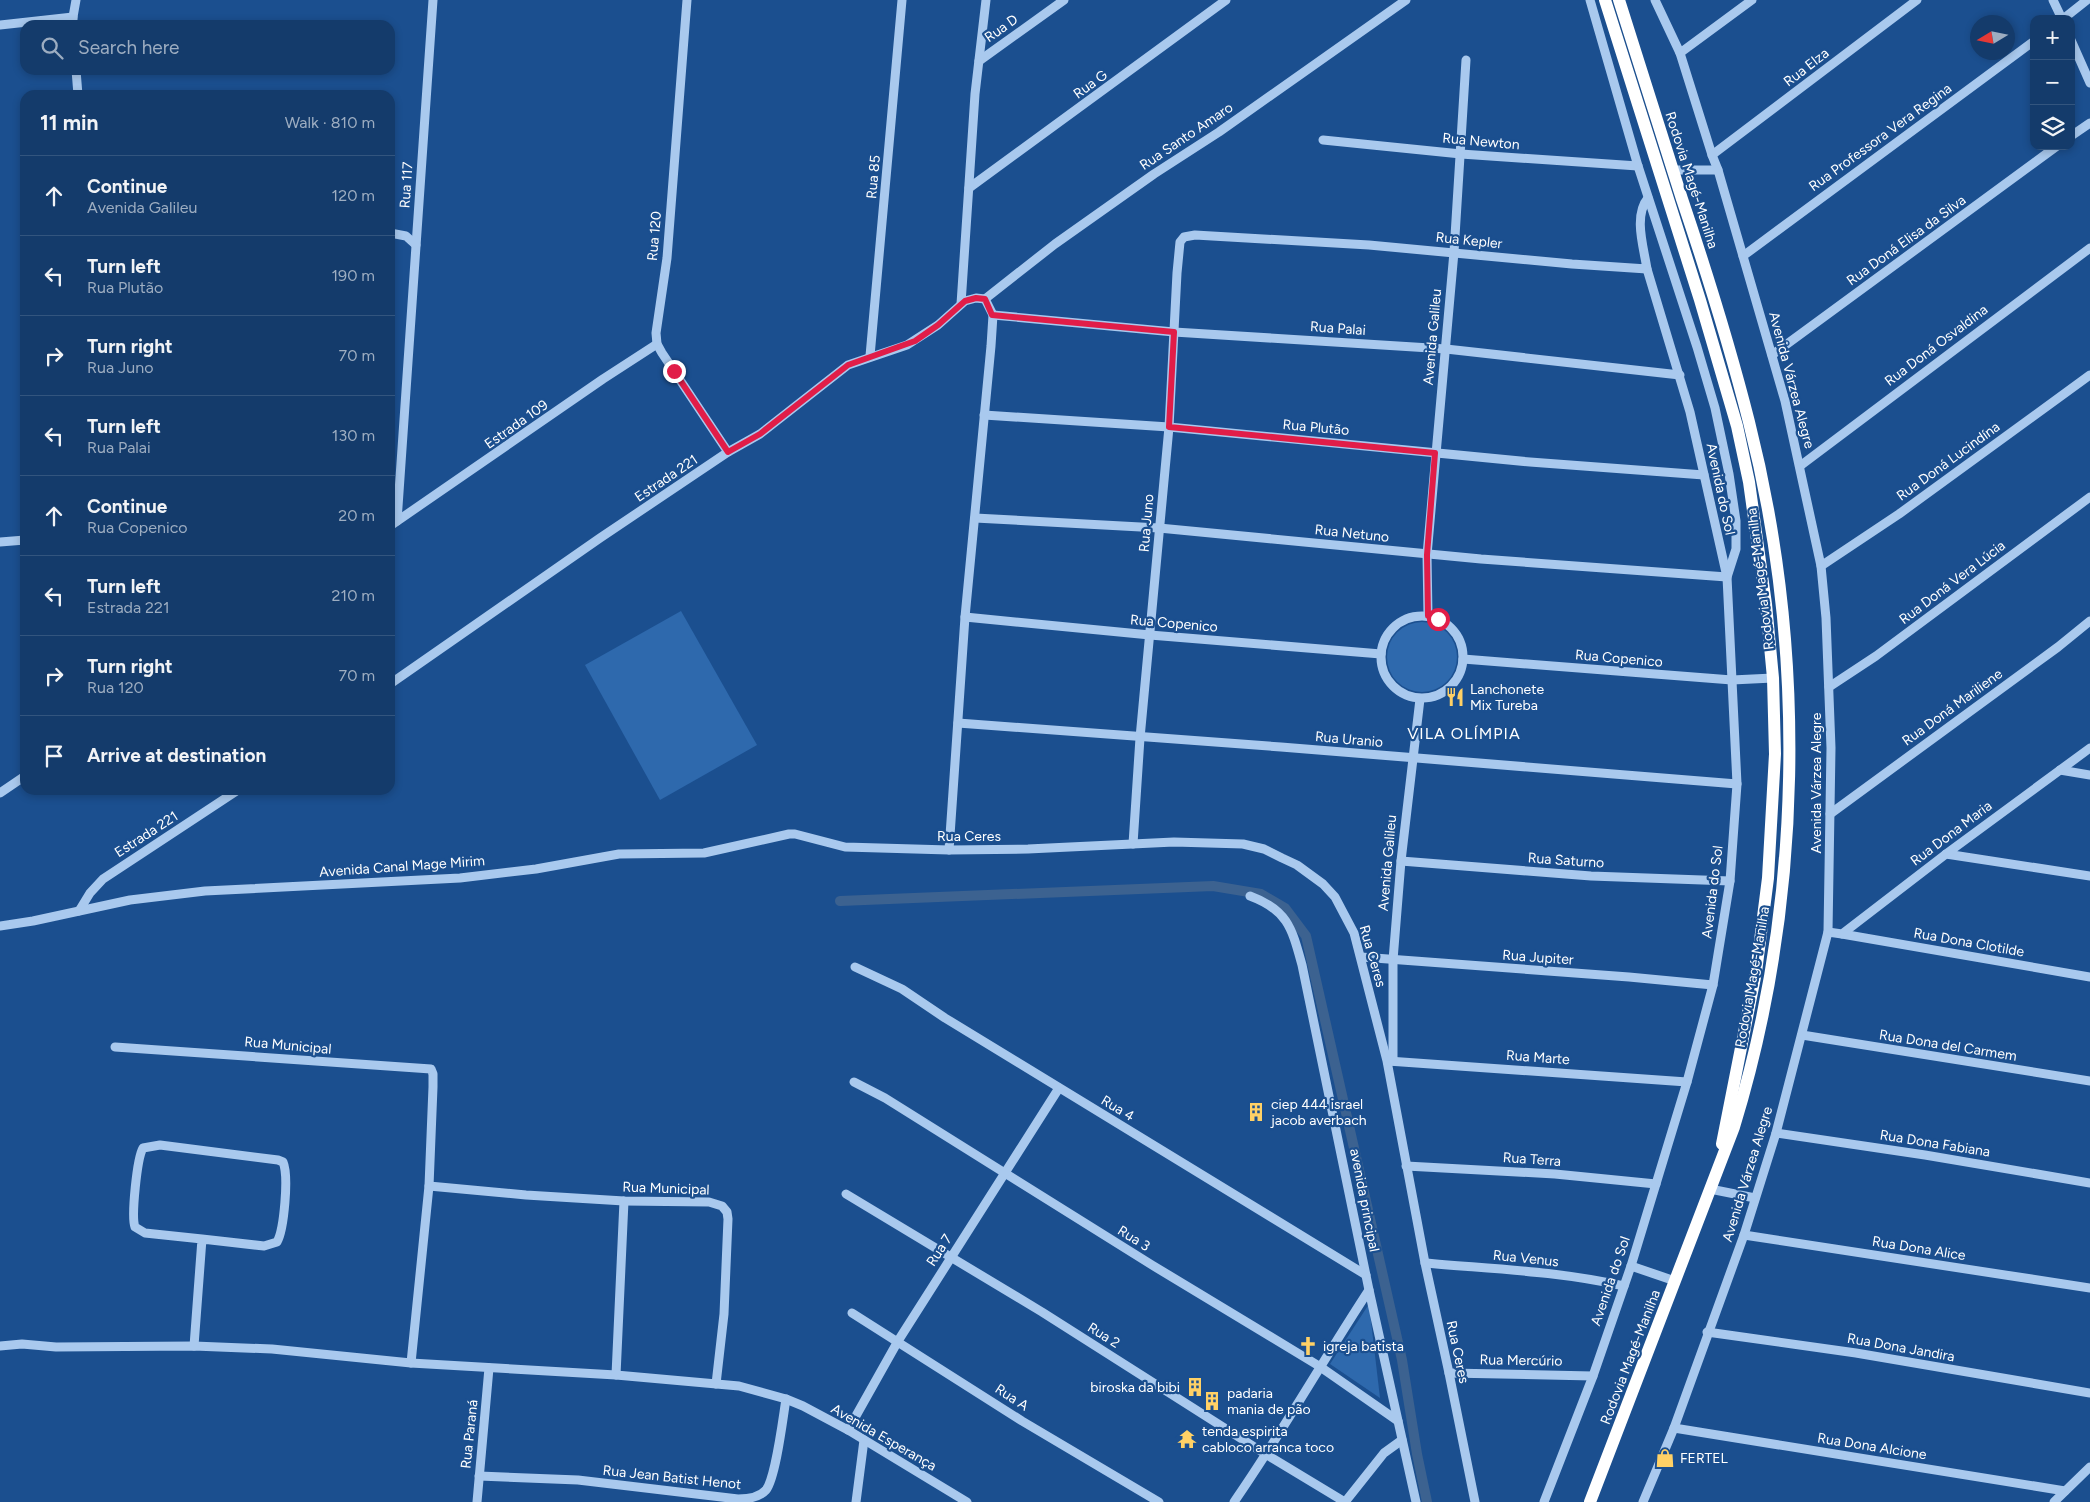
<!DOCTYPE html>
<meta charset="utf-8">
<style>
body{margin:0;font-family:Figtree,sans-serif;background:#1d4271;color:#f1f3f6}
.controls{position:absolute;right:15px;top:15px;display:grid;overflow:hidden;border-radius:10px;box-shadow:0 2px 8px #0003}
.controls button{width:45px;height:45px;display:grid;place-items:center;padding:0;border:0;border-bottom:1px solid #33557e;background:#143b6b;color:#f1f3f6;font:25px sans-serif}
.compass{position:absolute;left:1970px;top:15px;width:45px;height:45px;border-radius:50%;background:#143b6b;box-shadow:0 2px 8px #0003;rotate:260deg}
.stop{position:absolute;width:15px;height:15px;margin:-11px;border:4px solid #e11d48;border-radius:50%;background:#fff}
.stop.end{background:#e11d48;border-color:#fff;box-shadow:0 1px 5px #0008}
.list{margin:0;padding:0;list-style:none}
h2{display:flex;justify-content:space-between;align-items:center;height:65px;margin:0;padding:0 20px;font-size:21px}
h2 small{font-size:16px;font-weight:400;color:#9dadc1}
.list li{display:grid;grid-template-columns:32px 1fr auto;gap:15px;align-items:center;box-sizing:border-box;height:80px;padding:0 20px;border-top:1px solid #33557e}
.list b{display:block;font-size:19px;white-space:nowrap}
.list p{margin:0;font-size:16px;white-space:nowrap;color:#9dadc1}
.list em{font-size:16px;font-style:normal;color:#9dadc1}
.icon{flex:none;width:28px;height:28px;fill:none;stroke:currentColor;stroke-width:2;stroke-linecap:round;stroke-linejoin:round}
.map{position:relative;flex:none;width:2090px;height:1502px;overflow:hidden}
.search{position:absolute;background:#143b6b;box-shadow:0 2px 8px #0003;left:20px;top:20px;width:375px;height:55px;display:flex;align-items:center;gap:12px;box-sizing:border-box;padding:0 18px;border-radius:15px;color:#9dadc1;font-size:19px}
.panel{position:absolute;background:#143b6b;box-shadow:0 2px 8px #0003;left:20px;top:90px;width:375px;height:705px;border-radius:15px}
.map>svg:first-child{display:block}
</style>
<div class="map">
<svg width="2090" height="1502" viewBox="0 0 2090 1502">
<rect width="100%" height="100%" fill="#1b4f8f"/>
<!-- green -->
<g fill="#2e69ad">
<polygon points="681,611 757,745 660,800 585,665"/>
<circle cx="1422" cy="657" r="35"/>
<polygon points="1369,1304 1380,1398 1330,1364"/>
</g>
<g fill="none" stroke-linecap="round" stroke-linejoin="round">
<!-- canal -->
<polyline stroke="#3c6290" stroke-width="10" points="840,901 1213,886 1261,894 1285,908 1306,936 1402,1360 1417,1454 1427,1502"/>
<!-- minor -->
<g stroke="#a9c9ee" stroke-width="9">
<polyline points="687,0 667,258 656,333 657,344 662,353 728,452"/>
<polyline points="2053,0 2062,19"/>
<polyline points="2063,19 2087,0"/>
<polyline points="0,25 73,17"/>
<polyline points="73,25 73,17 76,0"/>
<polyline points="2071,40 2090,83"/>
<polyline points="1680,53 1752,0"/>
<polyline points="979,61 1064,0"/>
<polyline points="76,70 78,95"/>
<polyline points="2071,136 2090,123"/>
<polyline points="1323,140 1461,154 1638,166"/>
<polyline points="1712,155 1917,0"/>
<polyline points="1673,170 1718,170"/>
<polyline points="969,188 1226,0"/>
<polyline points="390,233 406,236 416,245"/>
<polyline points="1743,256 2034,41"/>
<polyline points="985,299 1055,244 1154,174 1219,132 1406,0"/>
<polyline points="961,304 975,94 986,0"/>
<polyline points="993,315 1174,332 1446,349 1680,375"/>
<polyline points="1772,355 2057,146"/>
<polyline points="870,356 902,0"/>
<polyline points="984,415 1169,427 1530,462 1704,475"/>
<polyline points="1800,466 2090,248"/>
<polyline points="975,518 1159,528 1481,559 1727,577 1736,549 1736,521 1729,474 1715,408 1697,347 1638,166 1590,0"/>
<polyline points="397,521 433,0"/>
<polyline points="390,526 603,379 657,344"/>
<polyline points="0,542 25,540"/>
<polyline points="1821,566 1899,514 2090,375"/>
<polyline points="1428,616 1427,555 1454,252 1466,60"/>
<circle cx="1422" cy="657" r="41"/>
<polyline points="965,617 1150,635 1381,654"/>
<polyline points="1463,659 1732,680 1773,678"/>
<polyline points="390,684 600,538 728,452 760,434 848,365 907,345 938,325 965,301 976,298 985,299 993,315 991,346 965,617 949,850"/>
<polyline points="1829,687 1876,656 2090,497"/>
<polyline points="958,723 1281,747 1737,784"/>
<polyline points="2060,770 2090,775"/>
<polyline points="0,793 25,776"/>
<polyline points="1830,814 2058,647 2090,621"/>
<path d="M1133,844L1140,738L1169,427L1177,273L1180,242L1184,237L1195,235L1369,245L1572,264L1647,269C1644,248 1633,216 1648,198"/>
<polyline points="1946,854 2090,876"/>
<polyline points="1401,861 1591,876 1730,881"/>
<path d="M1250,896C1288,910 1292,929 1302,965L1369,1290L1416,1502"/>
<polyline points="79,911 90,893 103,879 238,790"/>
<polyline points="0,926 33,921 130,900 205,891 460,878 536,869 619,854 704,853 789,834 795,834 845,847 949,850 1028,849 1174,842 1243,844 1264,849 1282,858 1297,865 1323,884 1335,897 1354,933 1387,1061 1425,1263 1449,1373 1475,1502"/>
<polyline points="1828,932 1842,934 1946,854 2090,748"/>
<polyline points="1842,934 2090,977"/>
<polyline points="1361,957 1629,977 1713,985"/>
<polyline points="855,967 902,989 945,1018 1366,1275"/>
<polyline points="1802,1035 2090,1081"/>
<polyline points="115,1047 431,1069 433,1074 433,1087 429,1186 411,1363"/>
<polyline points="1388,1061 1687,1082"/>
<polyline points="1393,1061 1393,960 1401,861 1420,699"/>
<polyline points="854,1082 885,1098 1152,1265 1319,1366 1398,1421"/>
<polyline points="1776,1133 1925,1155 2090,1183"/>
<polyline points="1406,1166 1555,1174 1656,1184"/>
<polyline points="429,1186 526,1195 624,1201 709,1202 722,1206 727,1212 728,1219 724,1314 716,1384"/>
<polyline points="1710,1189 1755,1198"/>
<polyline points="846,1194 1042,1312 1267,1455 1345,1502"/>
<polyline points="1744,1235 2090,1288"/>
<path d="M1425,1263C1491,1269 1558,1271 1624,1286"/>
<polyline points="1631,1266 1675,1281"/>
<polyline points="852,1313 1022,1421 1159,1502"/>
<polyline points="1707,1332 1856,1353 2090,1393"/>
<polyline points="0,1346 22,1344 56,1347 194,1346 272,1349 411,1363 616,1375 739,1386 786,1399 803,1406 848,1430 967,1502"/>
<path d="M194,1346L202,1239L264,1246L277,1242C284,1230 289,1176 283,1162L278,1160L160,1145L143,1148C137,1158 131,1217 135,1227L145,1233L202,1239"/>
<polyline points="1449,1373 1593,1376"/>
<polyline points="616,1375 624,1201"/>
<polyline points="1674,1428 2065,1491"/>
<polyline points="848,1430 898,1341 1059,1088"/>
<path d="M479,1476L578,1480L738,1499C748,1499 759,1498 766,1490C776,1477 783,1417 786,1399"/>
<polyline points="477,1502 489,1368"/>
<polyline points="856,1502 864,1440"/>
<path d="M1234,1502C1282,1433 1323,1360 1369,1290"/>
<polyline points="1345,1502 1384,1453 1402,1440"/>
<polyline points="1544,1502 1593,1376 1631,1266 1687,1082 1713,985 1730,881 1737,784 1727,577 1690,412 1647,269"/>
<polyline points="1643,1502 1674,1428 1744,1235 1776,1133 1828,932 1831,748 1826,618 1821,566 1785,401 1718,170 1712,155 1680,53 1655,0"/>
<polyline points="2054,1502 2090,1467"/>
</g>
<!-- highway -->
<g stroke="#fff" stroke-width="12">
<polyline points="1605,0 1700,300 1737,426 1749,482 1766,604 1773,678 1775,754 1768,878 1756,972 1722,1144"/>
<path d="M1590,1502L1734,1127C1803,902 1807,651 1749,422C1730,347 1707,273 1682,199C1661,133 1640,66 1619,0"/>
</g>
</g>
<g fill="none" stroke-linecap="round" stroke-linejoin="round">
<!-- route -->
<polyline stroke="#e11d48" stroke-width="6" points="674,371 728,452 760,434 848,365 915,341 938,325 965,301 976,298 985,299 992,315 1174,332 1169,427 1435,453 1427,555 1428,616 1438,619"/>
</g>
<!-- icons -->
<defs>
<g id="restaurant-bare" transform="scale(1.5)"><path d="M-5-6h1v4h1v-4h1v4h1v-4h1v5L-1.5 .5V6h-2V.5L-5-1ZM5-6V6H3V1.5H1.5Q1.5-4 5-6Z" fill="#ffd166" stroke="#1b4f8f" stroke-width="2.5" paint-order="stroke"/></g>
<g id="building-bare" transform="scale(1.5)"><path d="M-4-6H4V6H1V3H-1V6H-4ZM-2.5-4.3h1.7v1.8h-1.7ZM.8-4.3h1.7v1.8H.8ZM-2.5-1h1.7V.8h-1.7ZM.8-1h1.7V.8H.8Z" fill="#ffd166" stroke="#1b4f8f" stroke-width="2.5" paint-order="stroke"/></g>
<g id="church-bare" transform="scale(1.5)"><path d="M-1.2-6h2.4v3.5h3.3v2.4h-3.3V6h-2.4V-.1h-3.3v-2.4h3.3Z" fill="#ffd166" stroke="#1b4f8f" stroke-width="2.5" paint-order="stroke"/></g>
<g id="temple-bare" transform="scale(1.5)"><path d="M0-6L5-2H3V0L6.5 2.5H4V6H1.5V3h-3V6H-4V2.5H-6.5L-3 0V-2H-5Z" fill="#ffd166" stroke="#1b4f8f" stroke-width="2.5" paint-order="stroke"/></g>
<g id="shop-bare" transform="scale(1.5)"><path d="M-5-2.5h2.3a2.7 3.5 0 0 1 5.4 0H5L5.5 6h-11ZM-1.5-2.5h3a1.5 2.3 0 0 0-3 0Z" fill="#ffd166" stroke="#1b4f8f" stroke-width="2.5" paint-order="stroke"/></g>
</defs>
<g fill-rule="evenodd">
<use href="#restaurant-bare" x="1455" y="697"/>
<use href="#building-bare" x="1256" y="1112"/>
<use href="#church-bare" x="1308" y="1346"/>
<use href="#building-bare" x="1195" y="1387"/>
<use href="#building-bare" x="1212" y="1401"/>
<use href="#temple-bare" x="1187" y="1439"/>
<use href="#shop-bare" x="1665" y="1458"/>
</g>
<g text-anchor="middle" stroke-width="4.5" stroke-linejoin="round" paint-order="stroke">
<!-- street labels -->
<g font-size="14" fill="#fff" stroke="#1b4f8f">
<text transform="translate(1001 28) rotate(-35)" y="5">Rua D</text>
<text transform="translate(1806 67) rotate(-38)" y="5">Rua Elza</text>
<text transform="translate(1090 84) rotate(-36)" y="5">Rua G</text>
<text transform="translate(1186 136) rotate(-34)" y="5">Rua Santo Amaro</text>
<text transform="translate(1880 137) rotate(-36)" y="5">Rua Professora Vera Regina</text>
<text transform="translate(1481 141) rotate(5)" y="5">Rua Newton</text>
<text transform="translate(873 177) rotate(-85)" y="5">Rua 85</text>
<text transform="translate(1692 180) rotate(72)" y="5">Rodovia Magé-Manilha</text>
<text transform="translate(406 185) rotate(-86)" y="5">Rua 117</text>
<text transform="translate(654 236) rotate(-85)" y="5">Rua 120</text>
<text transform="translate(1469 240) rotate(6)" y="5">Rua Kepler</text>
<text transform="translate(1906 240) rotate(-36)" y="5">Rua Doná Elisa da Silva</text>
<text transform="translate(1338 328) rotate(4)" y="5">Rua Palai</text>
<text transform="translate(1432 337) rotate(-85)" y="5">Avenida Galileu</text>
<text transform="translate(1936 345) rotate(-37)" y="5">Rua Doná Osvaldina</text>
<text transform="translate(1792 380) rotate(75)" y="5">Avenida Várzea Alegre</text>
<text transform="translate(516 424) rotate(-35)" y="5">Estrada 109</text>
<text transform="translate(1316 427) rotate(5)" y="5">Rua Plutão</text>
<text transform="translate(1948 461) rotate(-36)" y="5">Rua Doná Lucindína</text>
<text transform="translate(666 478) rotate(-34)" y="5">Estrada 221</text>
<text transform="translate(1721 489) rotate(78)" y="5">Avenida do Sol</text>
<text transform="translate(1146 523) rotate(-85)" y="5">Rua Juno</text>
<text transform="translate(1352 533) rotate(6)" y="5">Rua Netuno</text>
<text transform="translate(1760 579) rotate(-97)" y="5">Rodovia Magé-Manilha</text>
<text transform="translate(1952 582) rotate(-37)" y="5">Rua Doná Vera Lúcia</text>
<text transform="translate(1174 623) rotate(5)" y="5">Rua Copenico</text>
<text transform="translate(1619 658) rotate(5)" y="5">Rua Copenico</text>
<text transform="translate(1952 707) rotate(-36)" y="5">Rua Doná Mariliene</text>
<text transform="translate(1349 739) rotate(5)" y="5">Rua Uranio</text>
<text transform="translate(1816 783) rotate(-90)" y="5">Avenida Várzea Alegre</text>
<text transform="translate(1951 833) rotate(-37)" y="5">Rua Dona Maria</text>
<text transform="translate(146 834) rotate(-33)" y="5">Estrada 221</text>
<text x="969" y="841">Rua Ceres</text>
<text transform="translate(1566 860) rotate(4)" y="5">Rua Saturno</text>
<text transform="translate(1387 863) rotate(-85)" y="5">Avenida Galileu</text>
<text transform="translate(402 866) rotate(-4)" y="5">Avenida Canal Mage Mirim</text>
<text transform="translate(1712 892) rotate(-83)" y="5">Avenida do Sol</text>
<text transform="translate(1969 942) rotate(10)" y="5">Rua Dona Clotilde</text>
<text transform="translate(1373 956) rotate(74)" y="5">Rua Ceres</text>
<text transform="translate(1538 957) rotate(4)" y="5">Rua Jupiter</text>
<text transform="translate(1752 977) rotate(-80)" y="5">Rodovia Magé-Manilha</text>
<text transform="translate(288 1045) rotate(5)" y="5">Rua Municipal</text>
<text transform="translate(1948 1045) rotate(9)" y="5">Rua Dona del Carmem</text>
<text transform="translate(1538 1057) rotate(4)" y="5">Rua Marte</text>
<text transform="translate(1118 1108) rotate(31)" y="5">Rua 4</text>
<text transform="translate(1935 1143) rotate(9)" y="5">Rua Dona Fabiana</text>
<text transform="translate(1532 1159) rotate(4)" y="5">Rua Terra</text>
<text transform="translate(1747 1174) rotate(-73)" y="5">Avenida Várzea Alegre</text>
<text transform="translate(666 1188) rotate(2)" y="5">Rua Municipal</text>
<text transform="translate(1365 1200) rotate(79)" y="5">avenida principal</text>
<text transform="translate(1134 1238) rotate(32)" y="5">Rua 3</text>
<text transform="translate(1919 1248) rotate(9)" y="5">Rua Dona Alice</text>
<text transform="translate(939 1250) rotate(-57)" y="5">Rua 7</text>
<text transform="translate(1526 1258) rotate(6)" y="5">Rua Venus</text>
<text transform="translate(1610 1281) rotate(-71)" y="5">Avenida do Sol</text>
<text transform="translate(1104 1335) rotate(32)" y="5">Rua 2</text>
<text transform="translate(1901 1347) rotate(10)" y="5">Rua Dona Jandira</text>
<text transform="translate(1458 1352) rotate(78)" y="5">Rua Ceres</text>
<text transform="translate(1630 1357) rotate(-69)" y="5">Rodovia Magé-Manilha</text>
<text transform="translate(1521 1360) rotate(1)" y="5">Rua Mercúrio</text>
<text transform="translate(1012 1397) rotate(33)" y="5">Rua A</text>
<text transform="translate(469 1434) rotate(-84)" y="5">Rua Paraná</text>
<text transform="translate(884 1437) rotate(30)" y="5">Avenida Esperança</text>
<text transform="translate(1872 1446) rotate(9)" y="5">Rua Dona Alcione</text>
<text transform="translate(672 1477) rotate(6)" y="5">Rua Jean Batist Henot</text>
</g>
<!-- poi labels -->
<g font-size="14" fill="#fff" stroke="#1b4f8f" text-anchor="start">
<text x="1470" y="694">Lanchonete<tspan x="1470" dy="16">Mix Tureba</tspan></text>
<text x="1271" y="1109">ciep 444 israel<tspan x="1271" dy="16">jacob averbach</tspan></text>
<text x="1323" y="1351">igreja batista</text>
<text x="1180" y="1392" text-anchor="end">biroska da bibi</text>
<text x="1227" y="1398">padaria<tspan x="1227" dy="16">mania de pão</tspan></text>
<text x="1202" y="1436">tenda espirita<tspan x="1202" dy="16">cabloco arranca toco</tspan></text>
<text x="1680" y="1463">FERTEL</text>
</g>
<!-- quarter labels -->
<g font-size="16" letter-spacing="1" fill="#fff" stroke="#1b4f8f">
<text x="1464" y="739">VILA OLÍMPIA</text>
</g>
</g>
</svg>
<div class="controls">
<button>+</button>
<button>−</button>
<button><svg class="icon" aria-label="layers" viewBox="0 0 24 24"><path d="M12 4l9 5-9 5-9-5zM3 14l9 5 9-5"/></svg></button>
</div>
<svg class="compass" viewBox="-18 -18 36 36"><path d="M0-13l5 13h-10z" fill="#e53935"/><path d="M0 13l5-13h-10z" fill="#9dadc1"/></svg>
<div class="stop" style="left:1438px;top:619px"></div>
<div class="stop end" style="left:674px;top:371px"></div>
<div class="search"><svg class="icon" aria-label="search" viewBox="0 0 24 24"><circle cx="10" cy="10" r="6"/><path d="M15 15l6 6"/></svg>Search here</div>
<section class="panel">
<h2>11 min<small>Walk · 810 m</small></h2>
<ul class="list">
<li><svg class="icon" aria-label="ahead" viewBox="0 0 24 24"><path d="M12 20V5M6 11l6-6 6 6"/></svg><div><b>Continue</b><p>Avenida Galileu</p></div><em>120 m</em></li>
<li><svg class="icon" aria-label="left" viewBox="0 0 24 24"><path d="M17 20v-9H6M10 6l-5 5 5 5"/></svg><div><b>Turn left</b><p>Rua Plutão</p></div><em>190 m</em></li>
<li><svg class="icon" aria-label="right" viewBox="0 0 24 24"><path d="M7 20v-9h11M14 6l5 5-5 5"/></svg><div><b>Turn right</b><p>Rua Juno</p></div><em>70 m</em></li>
<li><svg class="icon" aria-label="left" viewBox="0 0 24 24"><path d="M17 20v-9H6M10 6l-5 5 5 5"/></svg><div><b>Turn left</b><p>Rua Palai</p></div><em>130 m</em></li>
<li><svg class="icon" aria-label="ahead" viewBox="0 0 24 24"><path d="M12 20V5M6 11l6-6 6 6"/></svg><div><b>Continue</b><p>Rua Copenico</p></div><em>20 m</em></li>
<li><svg class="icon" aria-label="left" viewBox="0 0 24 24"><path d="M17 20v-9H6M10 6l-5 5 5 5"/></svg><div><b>Turn left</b><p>Estrada 221</p></div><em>210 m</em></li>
<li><svg class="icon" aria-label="right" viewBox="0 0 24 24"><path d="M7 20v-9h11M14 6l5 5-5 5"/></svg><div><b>Turn right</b><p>Rua 120</p></div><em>70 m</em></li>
<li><svg class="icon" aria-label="arrive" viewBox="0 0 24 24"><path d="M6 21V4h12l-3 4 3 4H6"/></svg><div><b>Arrive at destination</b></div></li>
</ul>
</section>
</div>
